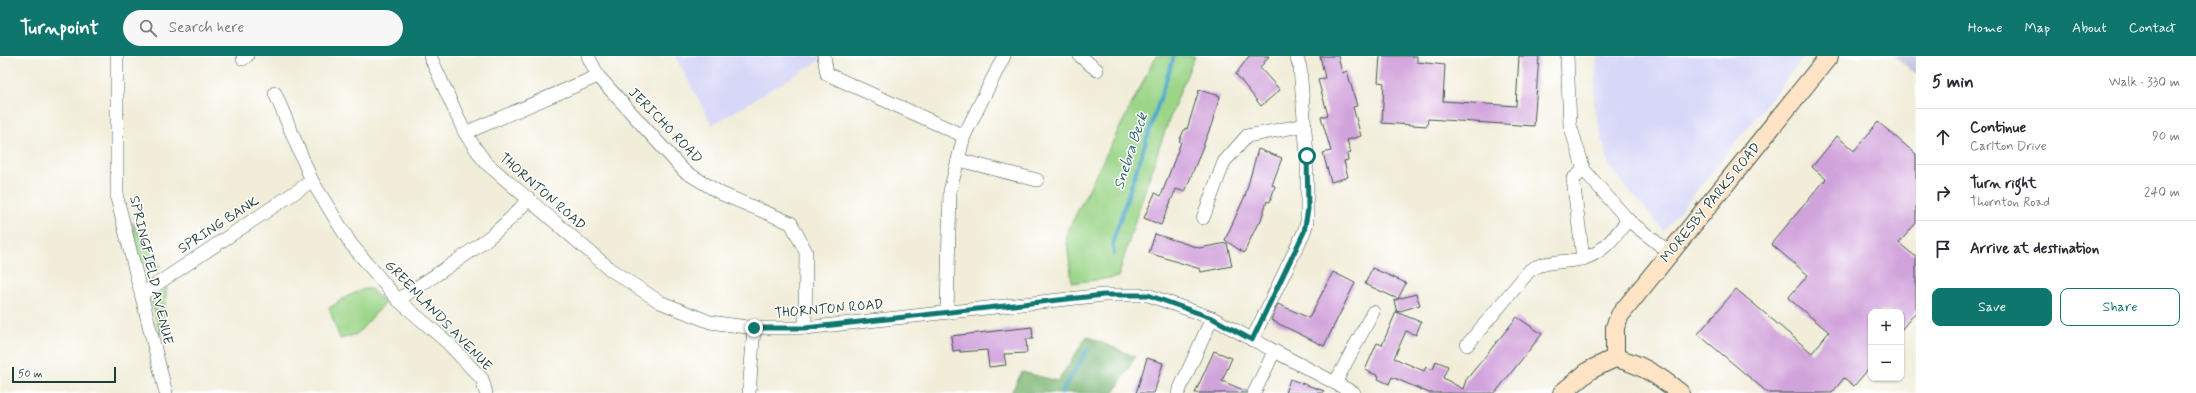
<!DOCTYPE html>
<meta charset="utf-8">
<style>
body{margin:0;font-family:Mynerve,sans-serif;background:#f7f7f7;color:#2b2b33}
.controls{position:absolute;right:12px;bottom:12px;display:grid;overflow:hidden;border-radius:8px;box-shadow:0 1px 3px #0004}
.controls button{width:36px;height:36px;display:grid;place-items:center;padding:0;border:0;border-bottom:1px solid #e1e1e2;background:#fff;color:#2b2b33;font:20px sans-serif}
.scale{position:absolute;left:12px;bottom:10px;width:104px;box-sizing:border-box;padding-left:4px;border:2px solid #1f3d34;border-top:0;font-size:11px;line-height:14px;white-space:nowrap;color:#1f3d34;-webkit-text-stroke:3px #fff;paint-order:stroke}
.stop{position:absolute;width:12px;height:12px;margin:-9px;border:3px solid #0f766e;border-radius:50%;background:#fff}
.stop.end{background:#0f766e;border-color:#fff;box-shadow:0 1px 4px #0008}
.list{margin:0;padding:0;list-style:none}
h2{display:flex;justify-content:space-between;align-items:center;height:52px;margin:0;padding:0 16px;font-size:17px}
h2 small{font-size:13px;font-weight:400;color:#7c7c81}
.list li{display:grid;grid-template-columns:26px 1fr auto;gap:12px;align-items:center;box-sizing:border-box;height:56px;padding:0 16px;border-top:1px solid #e1e1e2}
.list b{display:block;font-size:15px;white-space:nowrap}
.list p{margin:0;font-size:13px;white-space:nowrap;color:#7c7c81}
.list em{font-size:13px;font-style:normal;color:#7c7c81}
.actions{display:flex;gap:8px;padding:12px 16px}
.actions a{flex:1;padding:9px 0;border:1px solid #0f766e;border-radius:8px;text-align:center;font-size:14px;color:#0f766e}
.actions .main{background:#0f766e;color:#fff}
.icon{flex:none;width:22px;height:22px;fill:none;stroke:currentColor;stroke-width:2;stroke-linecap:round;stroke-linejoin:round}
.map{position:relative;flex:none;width:1916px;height:337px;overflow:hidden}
header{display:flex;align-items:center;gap:24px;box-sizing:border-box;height:56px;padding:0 20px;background:#0f766e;color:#fff}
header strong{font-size:19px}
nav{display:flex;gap:22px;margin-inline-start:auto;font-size:14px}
.search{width:280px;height:36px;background:#f7f7f7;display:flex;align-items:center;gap:10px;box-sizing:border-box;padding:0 14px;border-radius:22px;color:#7c7c81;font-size:15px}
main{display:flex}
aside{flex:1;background:#fff}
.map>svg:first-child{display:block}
</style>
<header>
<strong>Turnpoint</strong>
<div class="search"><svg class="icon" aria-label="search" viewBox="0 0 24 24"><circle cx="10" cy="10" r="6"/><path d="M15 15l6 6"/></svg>Search here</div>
<nav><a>Home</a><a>Map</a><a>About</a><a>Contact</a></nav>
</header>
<main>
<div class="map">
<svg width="1916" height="337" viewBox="0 0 1916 337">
<rect width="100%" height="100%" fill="#fff"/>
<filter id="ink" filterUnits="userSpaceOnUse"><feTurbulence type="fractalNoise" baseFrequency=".025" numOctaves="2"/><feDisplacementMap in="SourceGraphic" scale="8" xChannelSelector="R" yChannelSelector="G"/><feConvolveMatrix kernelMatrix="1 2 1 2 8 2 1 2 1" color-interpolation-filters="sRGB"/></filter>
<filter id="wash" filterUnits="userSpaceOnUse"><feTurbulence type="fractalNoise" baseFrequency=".012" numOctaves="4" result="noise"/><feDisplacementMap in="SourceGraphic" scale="16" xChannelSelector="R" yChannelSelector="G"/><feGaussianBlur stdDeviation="0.9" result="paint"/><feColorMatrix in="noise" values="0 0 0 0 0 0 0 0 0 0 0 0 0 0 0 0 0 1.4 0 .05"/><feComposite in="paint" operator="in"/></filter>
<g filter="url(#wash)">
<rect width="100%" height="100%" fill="#f1edd9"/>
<!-- built -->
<g fill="#d7d7f8">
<polygon points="675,0 827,0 712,69"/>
<polygon points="1597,0 1805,0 1664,175 1609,110 1594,49"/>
</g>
<!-- industrial -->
<polygon fill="#bfc2dd" points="1894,0 1916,0 1916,18"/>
<!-- green -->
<g fill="#9bd588" stroke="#5d895e">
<path d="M1156,0H1195C1163,72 1141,146 1118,221L1072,227L1066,178Z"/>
<polygon points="132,166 161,212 148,213 138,202"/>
<polygon points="167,231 161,280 151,244"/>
<polygon points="364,233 371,233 385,247 357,278 340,283 329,252 348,240"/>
</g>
<!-- forest -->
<polygon fill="#7cb674" stroke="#4e7a54" points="1087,280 1135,301 1114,337 1011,337 1022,316 1058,325"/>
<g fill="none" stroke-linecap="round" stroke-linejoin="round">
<!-- stream -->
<g stroke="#48a6c7" stroke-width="4">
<polyline points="1114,199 1113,185 1174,0"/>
<polyline points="1061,337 1089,292"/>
</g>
</g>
<g id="blocks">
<!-- building -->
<g fill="#d1a3db">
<polygon points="1249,0 1269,0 1260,12 1280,34 1261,50 1236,18"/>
<polygon points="1320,0 1338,0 1342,17 1347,15 1357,50 1353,51 1361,80 1347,84 1351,97 1347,98 1348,104 1344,105 1348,121 1331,126 1323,97 1331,95 1321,61 1328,59 1318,24 1325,22"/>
<polygon points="1380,0 1417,0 1417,6 1445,9 1443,45 1516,50 1519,0 1539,0 1534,70 1428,63 1427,70 1382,67 1384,27 1378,26"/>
<polygon points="1199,34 1220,40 1212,67 1185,136 1176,133 1161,169 1144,162 1155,137 1161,140 1181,86 1179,85 1185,72 1187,73"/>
<polygon points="1878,66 1916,98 1916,167 1899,187 1916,201 1916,256 1901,274 1901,256 1871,256 1871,310 1854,330 1844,322 1832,337 1768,337 1698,278 1736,233 1812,297 1829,276 1788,242 1808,219 1771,188 1826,123 1812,111 1837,80 1854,95"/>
<polygon points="1258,93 1282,102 1272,129 1275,130 1270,146 1267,145 1260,167 1258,167 1244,197 1225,184 1245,140"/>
<polygon points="1155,178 1199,192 1227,187 1232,210 1201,216 1200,213 1149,197"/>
<polygon points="1372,212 1406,227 1398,243 1416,238 1420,249 1397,256 1394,245 1398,243 1365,228"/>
<polygon points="1333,216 1355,227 1324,290 1271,264 1278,248 1309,262"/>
<polygon points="1396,256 1421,266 1416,279 1406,275 1394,302 1424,315 1426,311 1433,314 1436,305 1448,310 1443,322 1463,333 1466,324 1517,261 1542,278 1495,337 1429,337 1392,321 1389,328 1378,323 1379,320 1365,314 1377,287 1382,289"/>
<polygon points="1032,271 1033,283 1026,283 1027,297 1004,298 1006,309 989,311 987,294 960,296 960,294 953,295 951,280"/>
<polygon points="1214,295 1232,302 1222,325 1246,335 1246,337 1195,337"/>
<polygon points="1147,302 1163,307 1154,337 1136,337"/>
<polygon points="1290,323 1324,335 1323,337 1285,337"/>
</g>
</g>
</g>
<g filter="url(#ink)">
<use href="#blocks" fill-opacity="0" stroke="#3e574d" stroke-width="1"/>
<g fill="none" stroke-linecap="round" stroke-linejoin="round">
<!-- street casing -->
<g stroke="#3e574d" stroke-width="14">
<g id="street">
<polyline points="117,0 117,142 166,337"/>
<polyline points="430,0 465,77 485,106 611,214 660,246 710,266 754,272 805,272 1104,239 1148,239 1212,262 1354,337"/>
<polyline points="588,0 598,20 684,115 722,138 791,167 806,196 805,272"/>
<polyline points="824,0 827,18 964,80"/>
<polyline points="1080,0 1097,14"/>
<polyline points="1567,0 1570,69 1584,114 1628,164 1670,197"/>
<polyline points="243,3 247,0"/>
<polyline points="275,37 312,125 351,188 398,244 447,286 482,323 486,337"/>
<polyline points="465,77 598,20"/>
<polyline points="959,104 1037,124"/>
<polyline points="1203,162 1224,106 1247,80 1305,69"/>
<polyline points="1583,203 1573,123 1584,114"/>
<polyline points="142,238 312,125"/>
<path d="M398,244C443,213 495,185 529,142"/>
<polyline points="947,256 950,135 964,80 1004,0"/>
<polyline points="1252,284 1304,176 1307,166 1307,100 1300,11 1296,0"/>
<path d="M1467,289L1530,214C1546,204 1564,207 1581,203C1602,199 1615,180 1628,164"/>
<polyline points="1335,327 1373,256"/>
<polyline points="749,337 754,272"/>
<polyline points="1178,337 1212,262"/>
<polyline points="1254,337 1274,296"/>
</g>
</g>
<!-- secondary casing -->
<g stroke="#3e574d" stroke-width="20">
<g id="secondary">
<polyline points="1615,302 1615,271 1620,259 1829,0"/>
<path d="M1615,302C1639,307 1661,321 1680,337"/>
<polyline points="1562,337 1590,314 1615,302"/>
</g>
</g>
<!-- street -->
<use href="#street" stroke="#fff" stroke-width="13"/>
<!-- secondary -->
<use href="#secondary" stroke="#fee4c5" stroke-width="18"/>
</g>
</g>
<g fill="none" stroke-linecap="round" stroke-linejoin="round" filter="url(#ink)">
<!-- route -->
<polyline stroke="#0f766e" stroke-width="5" points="754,272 805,272 1104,239 1148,239 1212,262 1252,284 1304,176 1308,153 1307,100"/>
</g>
<g text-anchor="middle" stroke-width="3" stroke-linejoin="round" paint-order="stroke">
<!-- street labels -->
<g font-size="14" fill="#1f3d34" stroke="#fff">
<text transform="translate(666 69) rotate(46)" y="5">JERICHO ROAD</text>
<text transform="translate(543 135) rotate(41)" y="5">THORNTON ROAD</text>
<text transform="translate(1710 146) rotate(-51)" y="5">MORESBY PARKS ROAD</text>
<text transform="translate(218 168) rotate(-33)" y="5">SPRING BANK</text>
<text transform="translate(152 214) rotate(77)" y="5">SPRINGFIELD AVENUE</text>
<text transform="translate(829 252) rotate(-5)" y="5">THORNTON ROAD</text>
<text transform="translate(439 259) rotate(46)" y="5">GREENLANDS AVENUE</text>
</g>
<!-- water labels -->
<g font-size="15" font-style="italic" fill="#2d6267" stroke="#fff">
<text transform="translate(1130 95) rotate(-72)" y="5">Snebra Beck</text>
</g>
</g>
</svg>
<div class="controls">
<button>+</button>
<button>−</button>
</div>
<div class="scale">50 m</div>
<div class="stop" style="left:1307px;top:100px"></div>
<div class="stop end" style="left:754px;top:272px"></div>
</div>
<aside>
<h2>5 min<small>Walk · 330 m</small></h2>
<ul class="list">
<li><svg class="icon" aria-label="ahead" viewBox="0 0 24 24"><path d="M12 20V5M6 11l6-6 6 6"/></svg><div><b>Continue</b><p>Carlton Drive</p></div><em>90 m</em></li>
<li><svg class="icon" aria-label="right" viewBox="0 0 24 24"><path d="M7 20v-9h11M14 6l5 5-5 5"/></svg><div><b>Turn right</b><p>Thornton Road</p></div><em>240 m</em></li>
<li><svg class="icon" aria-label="arrive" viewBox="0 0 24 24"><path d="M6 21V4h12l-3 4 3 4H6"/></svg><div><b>Arrive at destination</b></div></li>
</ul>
<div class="actions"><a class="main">Save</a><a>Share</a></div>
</aside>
</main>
